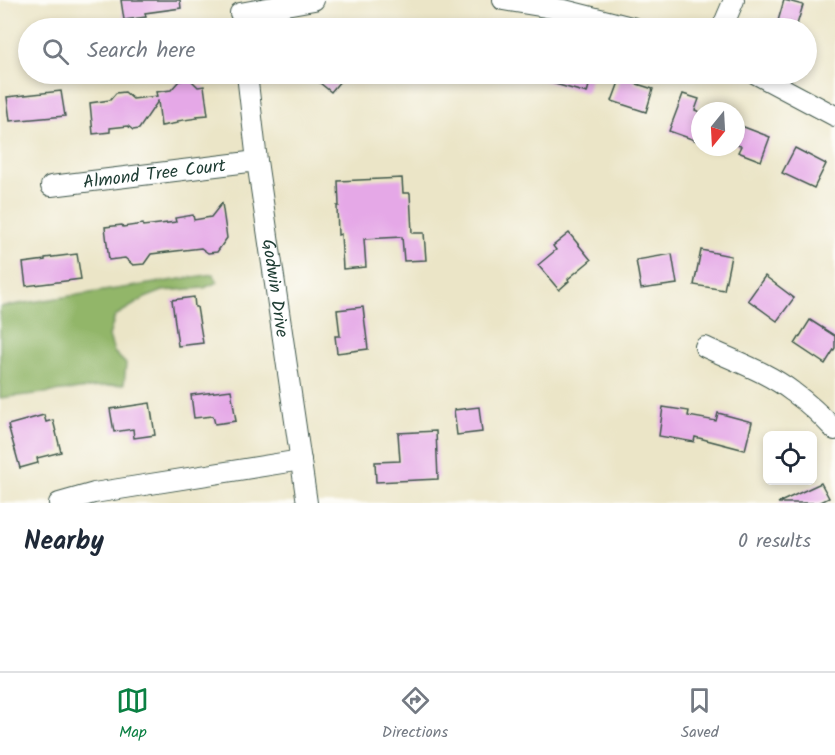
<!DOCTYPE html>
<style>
body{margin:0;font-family:Kalam,sans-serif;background:#f6f6f7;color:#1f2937}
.controls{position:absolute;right:18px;bottom:18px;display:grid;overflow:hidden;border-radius:9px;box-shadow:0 3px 9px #0003}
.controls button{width:54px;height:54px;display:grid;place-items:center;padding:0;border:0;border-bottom:2px solid #e0e1e3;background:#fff;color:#1f2937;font:30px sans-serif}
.compass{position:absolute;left:691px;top:102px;width:54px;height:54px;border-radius:50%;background:#fff;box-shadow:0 3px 9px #0003;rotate:198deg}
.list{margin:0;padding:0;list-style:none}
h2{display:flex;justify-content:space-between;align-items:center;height:78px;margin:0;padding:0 24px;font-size:26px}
h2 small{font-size:20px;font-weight:400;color:#747a83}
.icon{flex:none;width:33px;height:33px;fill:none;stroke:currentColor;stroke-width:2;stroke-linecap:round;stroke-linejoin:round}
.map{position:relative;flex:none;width:835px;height:503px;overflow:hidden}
.search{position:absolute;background:#fff;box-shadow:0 3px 9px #0003;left:18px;right:18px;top:18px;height:66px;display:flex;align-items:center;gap:15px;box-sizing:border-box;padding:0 21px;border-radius:33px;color:#747a83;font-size:22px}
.sheet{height:168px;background:#fff}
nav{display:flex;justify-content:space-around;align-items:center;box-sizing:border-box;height:84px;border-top:2px solid #e0e1e3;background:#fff;font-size:16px;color:#747a83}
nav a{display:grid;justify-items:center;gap:3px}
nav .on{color:#0b8043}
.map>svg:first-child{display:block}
</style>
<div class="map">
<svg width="835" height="503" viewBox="0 0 835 503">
<rect width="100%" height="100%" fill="#fdfcf7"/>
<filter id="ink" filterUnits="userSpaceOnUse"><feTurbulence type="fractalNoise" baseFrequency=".0167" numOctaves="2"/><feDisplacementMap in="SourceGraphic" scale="12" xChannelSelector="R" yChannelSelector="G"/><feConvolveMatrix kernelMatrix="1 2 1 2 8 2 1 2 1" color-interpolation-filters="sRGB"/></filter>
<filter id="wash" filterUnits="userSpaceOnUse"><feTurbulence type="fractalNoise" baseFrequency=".008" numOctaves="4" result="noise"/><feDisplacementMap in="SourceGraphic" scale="24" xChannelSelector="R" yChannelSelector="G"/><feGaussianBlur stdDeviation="1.35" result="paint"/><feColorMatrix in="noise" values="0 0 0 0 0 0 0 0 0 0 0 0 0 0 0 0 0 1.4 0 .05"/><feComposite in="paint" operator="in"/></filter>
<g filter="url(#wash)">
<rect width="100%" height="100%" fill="#ebe5c7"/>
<!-- forest -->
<polygon fill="#92b669" stroke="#587a4e" stroke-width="1.5" points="213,274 218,282 204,288 163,291 145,298 115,316 109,336 114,352 126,364 124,384 0,398 0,307"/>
<g id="blocks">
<!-- building -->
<g fill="#e5a8e7">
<polygon points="121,0 180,0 181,8 145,13 146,17 124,20"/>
<polygon points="784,0 803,5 796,28 776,28"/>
<polygon points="309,74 346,74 331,92"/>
<polygon points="530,74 592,74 587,93 530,77"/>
<polygon points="622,74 636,78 634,83 653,89 646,112 612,101"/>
<polygon points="190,79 198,87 204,86 208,115 197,116 198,118 177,121 178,123 161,126 158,101 139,129 133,130 128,126 110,128 110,132 93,134 90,103 110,100 116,93 125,92 133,99 157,96 156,92 171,90 179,81"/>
<polygon points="61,91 65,116 10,121 7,97"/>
<polygon points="683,94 699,99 695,110 700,112 700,142 669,131"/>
<polygon points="736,124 770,137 761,161 738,152 741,146 736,145"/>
<polygon points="795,148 826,164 814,188 782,173"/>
<polygon points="402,178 403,193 410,193 412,233 424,233 426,260 404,261 402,237 364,239 366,267 343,269 341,234 338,235 337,206 339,206 338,181"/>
<polygon points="222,203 227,238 217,252 208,253 201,248 151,254 144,264 133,265 125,258 109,260 105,227 122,225 123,227 143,224 143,226 176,222 175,218 193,215 194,220 211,217"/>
<polygon points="569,233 591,260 568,279 569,281 559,290 538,265 556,250 553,246"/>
<polygon points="701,250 731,256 724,290 694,285"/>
<polygon points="77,254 81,279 26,286 23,263 45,260 45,258"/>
<polygon points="672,254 677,284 641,289 636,260"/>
<polygon points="765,276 794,298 777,321 748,300"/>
<polygon points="194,297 195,307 197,307 203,343 178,346 172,300"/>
<polygon points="363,307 368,349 337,353 335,336 340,336 337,310"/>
<polygon points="810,320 835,336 835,348 825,364 795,344"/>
<polygon points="231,390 236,421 215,424 213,416 194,418 191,395"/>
<polygon points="150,403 155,435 134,438 133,429 114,432 110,409"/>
<polygon points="479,407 482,432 457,435 454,410"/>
<polygon points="663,407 689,411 688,416 716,421 718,413 752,422 745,450 695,437 694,442 659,436"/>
<polygon points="44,415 46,422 53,420 61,452 37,458 38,463 20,468 8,425"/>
<polygon points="436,431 438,479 376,482 375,462 400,461 398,433"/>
<polygon points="821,483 829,498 819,503 778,503"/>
</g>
</g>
</g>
<g filter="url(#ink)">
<use href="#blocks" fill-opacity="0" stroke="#3e564a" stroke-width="1.5"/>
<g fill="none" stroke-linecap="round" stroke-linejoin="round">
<!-- minor casing -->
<g stroke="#3e564a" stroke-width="22">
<g id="minor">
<polyline points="503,0 564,10 635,28"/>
<polyline points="240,13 314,0"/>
<polyline points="722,28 734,0"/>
<path id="s1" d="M247,74L257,161L307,503"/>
<polyline points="756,74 835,116"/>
<path id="s2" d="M51,186L257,161"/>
<path d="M705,347C735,361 767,372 793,392C808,403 822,416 835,430"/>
<polyline points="59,503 94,493 301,460"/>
</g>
</g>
<!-- minor -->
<use href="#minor" stroke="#fff" stroke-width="20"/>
</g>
</g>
<g text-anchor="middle" stroke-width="4.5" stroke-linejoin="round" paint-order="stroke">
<!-- street labels -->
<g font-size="18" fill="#1f3d34" stroke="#fdfcf7">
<text dy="6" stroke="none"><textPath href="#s2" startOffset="104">Almond Tree Court</textPath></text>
<text dy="6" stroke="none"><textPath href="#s1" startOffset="216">Godwin Drive</textPath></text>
</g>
</g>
</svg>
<div class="controls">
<button><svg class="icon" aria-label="locate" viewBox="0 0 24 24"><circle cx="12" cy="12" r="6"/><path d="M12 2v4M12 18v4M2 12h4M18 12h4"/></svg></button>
</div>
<svg class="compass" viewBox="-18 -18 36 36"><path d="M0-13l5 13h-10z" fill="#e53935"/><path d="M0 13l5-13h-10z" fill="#747a83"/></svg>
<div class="search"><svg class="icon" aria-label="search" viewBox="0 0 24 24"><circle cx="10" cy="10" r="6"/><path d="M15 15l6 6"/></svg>Search here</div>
</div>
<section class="sheet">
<h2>Nearby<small>0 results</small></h2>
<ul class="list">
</ul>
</section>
<nav>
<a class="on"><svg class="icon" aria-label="map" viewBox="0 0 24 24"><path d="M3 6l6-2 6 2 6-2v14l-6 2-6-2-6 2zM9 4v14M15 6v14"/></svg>Map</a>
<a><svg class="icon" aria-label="directions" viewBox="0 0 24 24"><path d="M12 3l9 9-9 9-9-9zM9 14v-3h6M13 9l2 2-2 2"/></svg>Directions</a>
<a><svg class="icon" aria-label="saved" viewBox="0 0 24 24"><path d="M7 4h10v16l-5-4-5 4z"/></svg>Saved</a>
</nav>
